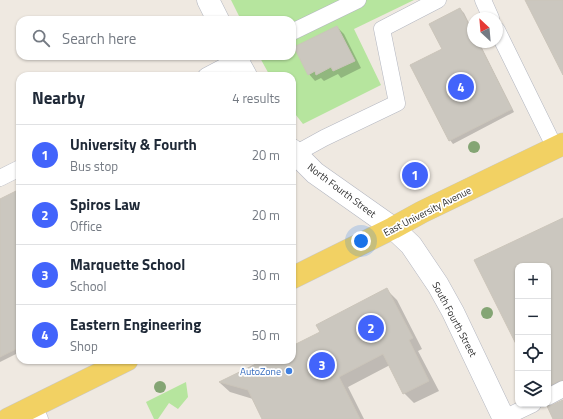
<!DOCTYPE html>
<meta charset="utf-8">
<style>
body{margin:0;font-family:"Titillium Web",sans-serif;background:#f6f6f7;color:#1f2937}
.controls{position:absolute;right:12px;bottom:12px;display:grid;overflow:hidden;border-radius:8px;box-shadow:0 1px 3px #0004}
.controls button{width:36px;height:36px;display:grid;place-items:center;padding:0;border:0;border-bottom:1px solid #e0e1e3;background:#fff;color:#1f2937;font:20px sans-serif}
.compass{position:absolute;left:467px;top:12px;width:36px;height:36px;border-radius:50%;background:#fff;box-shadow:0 1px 3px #0004;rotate:334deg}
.you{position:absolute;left:361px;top:241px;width:14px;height:14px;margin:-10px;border:3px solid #fff;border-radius:50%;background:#1a73e8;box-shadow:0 0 0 6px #1a73e833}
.badge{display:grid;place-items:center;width:26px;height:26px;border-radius:50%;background:#4264fb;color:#fff;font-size:13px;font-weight:700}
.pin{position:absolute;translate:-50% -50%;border:2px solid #fff;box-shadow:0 1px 4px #0006}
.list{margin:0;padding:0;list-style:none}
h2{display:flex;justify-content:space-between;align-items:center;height:52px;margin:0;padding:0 16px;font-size:17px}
h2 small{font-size:13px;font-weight:400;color:#747a83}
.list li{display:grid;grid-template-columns:26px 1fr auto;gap:12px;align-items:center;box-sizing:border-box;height:60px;padding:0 16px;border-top:1px solid #e0e1e3}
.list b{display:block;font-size:15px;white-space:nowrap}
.list p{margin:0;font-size:13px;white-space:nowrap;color:#747a83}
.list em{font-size:13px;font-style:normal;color:#747a83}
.icon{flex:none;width:22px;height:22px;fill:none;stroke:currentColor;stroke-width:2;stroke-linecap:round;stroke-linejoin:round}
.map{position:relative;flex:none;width:563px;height:419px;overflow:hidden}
.search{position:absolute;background:#fff;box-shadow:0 1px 3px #0004;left:16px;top:16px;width:280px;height:44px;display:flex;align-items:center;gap:10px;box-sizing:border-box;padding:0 14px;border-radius:12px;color:#747a83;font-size:15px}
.panel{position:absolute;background:#fff;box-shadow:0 1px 3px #0004;left:16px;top:72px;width:280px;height:292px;border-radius:12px}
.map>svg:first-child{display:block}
</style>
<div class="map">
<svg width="563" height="419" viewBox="0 0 563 419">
<rect width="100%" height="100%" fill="#efe9e1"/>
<!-- green -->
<g fill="#b6e59e">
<polygon points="231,0 414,0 354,29 381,85 303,124 292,110 292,76 270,76 259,56 292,56 292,20 241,20"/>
<polygon points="186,382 188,397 178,409 169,403 158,419 154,419 146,402"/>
</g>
<!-- shadow -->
<g fill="#0003">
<polygon points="460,9 464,13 473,31 473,42 479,42 514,112 453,144 450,140 444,50"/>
<polygon points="337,27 344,34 361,68 341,78 338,74 324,81 321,78 315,81 309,74"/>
<polygon points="20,190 20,352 0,362 0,200"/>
<polygon points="563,219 563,397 556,401 553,404 548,399 548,266 518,266 518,346 475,261"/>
<polygon points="387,290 397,300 422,349 418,351 439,391 414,403 404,393 390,365 348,387 364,419 263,419 253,399 230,392 220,383 266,360 292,360 292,347 321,333"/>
</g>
<!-- building -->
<g fill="#cbc7bf" stroke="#cbc5ba">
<polygon points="525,0 563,0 563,75"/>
<polygon points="460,8 473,33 473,42 478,42 512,109 449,141 410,65 442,49 429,24"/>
<polygon points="337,26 355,61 333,71 331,67 316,75 315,71 308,75 294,47"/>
<polygon points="20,189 20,347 0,357 0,199"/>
<polygon points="563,218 563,380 559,381 548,386 548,266 518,266 518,348 474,260"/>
<polygon points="387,288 413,338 409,340 429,381 403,394 383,354 339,377 360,419 262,419 248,390 219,382 264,360 292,360 292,346 320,332 316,325"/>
<polygon points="563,400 563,419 553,419 547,406 552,405"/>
</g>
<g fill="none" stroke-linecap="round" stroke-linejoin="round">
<!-- service casing -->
<g stroke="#b4b7c1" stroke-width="17">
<g id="service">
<polyline points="483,0 491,18"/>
<polyline points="497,30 555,148"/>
<polyline points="292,32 358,0"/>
<polyline points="206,76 244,56"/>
<polyline points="295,154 324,138 397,103 382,29 438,0"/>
<polyline points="0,178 20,168"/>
<polyline points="548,397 563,389"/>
<polyline points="34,406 40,419"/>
<polyline points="502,419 533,404"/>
</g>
</g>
<!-- tertiary casing -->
<g stroke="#b4b7c1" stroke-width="23">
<g id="tertiary">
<polyline points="208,0 218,20"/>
<polyline points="235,56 246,76"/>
<polyline points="292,150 315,173 393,228 411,245 438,285 453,312 504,419"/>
</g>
</g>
<!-- primary casing -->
<g stroke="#c9c9c9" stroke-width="23">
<g id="primary">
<polyline points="292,278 393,228 422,212 563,144"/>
<polyline points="8,419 127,360"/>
</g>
</g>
<!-- service -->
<use href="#service" stroke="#fff" stroke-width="16"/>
<!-- tertiary -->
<use href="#tertiary" stroke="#fff" stroke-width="22"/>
<!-- primary -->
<use href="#primary" stroke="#f2d163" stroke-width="22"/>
</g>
<!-- trees -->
<g fill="#84a574">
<circle cx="474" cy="147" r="6"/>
<circle cx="487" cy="313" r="6"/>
<circle cx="160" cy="387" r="6"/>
</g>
<!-- markers -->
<circle fill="#3f7fe0" stroke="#fff" stroke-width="1.5" cx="289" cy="371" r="4"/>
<g text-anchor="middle" stroke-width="3.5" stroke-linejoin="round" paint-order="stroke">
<!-- street labels -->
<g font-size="10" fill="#2e2e2e" stroke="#fff">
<text transform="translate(342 190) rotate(37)" y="4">North Fourth Street</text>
<text transform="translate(427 211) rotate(-27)" y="4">East University Avenue</text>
<text transform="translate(455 319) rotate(62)" y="4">South Fourth Street</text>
</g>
<!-- shop labels -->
<g font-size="10" fill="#366cbe" stroke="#fff" text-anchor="end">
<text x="281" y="375">AutoZone</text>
</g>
</g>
</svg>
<div class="controls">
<button>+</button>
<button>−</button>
<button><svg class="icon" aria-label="locate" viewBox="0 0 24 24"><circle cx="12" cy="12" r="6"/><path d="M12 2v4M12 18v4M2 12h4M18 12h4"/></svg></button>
<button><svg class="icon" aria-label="layers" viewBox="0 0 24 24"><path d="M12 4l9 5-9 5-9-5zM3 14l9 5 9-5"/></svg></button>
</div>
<svg class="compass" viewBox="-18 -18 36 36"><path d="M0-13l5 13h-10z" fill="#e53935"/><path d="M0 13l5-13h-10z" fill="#747a83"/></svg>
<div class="you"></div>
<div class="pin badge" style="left:415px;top:175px">1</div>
<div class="pin badge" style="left:371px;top:328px">2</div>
<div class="pin badge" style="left:322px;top:365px">3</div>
<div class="pin badge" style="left:461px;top:87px">4</div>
<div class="search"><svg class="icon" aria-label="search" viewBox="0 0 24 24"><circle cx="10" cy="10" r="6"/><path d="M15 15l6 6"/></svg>Search here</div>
<section class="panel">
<h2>Nearby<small>4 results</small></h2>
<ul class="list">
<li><span class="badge">1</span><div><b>University &amp; Fourth</b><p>Bus stop</p></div><em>20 m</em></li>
<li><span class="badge">2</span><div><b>Spiros Law</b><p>Office</p></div><em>20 m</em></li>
<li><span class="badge">3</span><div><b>Marquette School</b><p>School</p></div><em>30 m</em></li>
<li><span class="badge">4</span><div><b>Eastern Engineering</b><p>Shop</p></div><em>50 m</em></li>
</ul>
</section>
</div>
